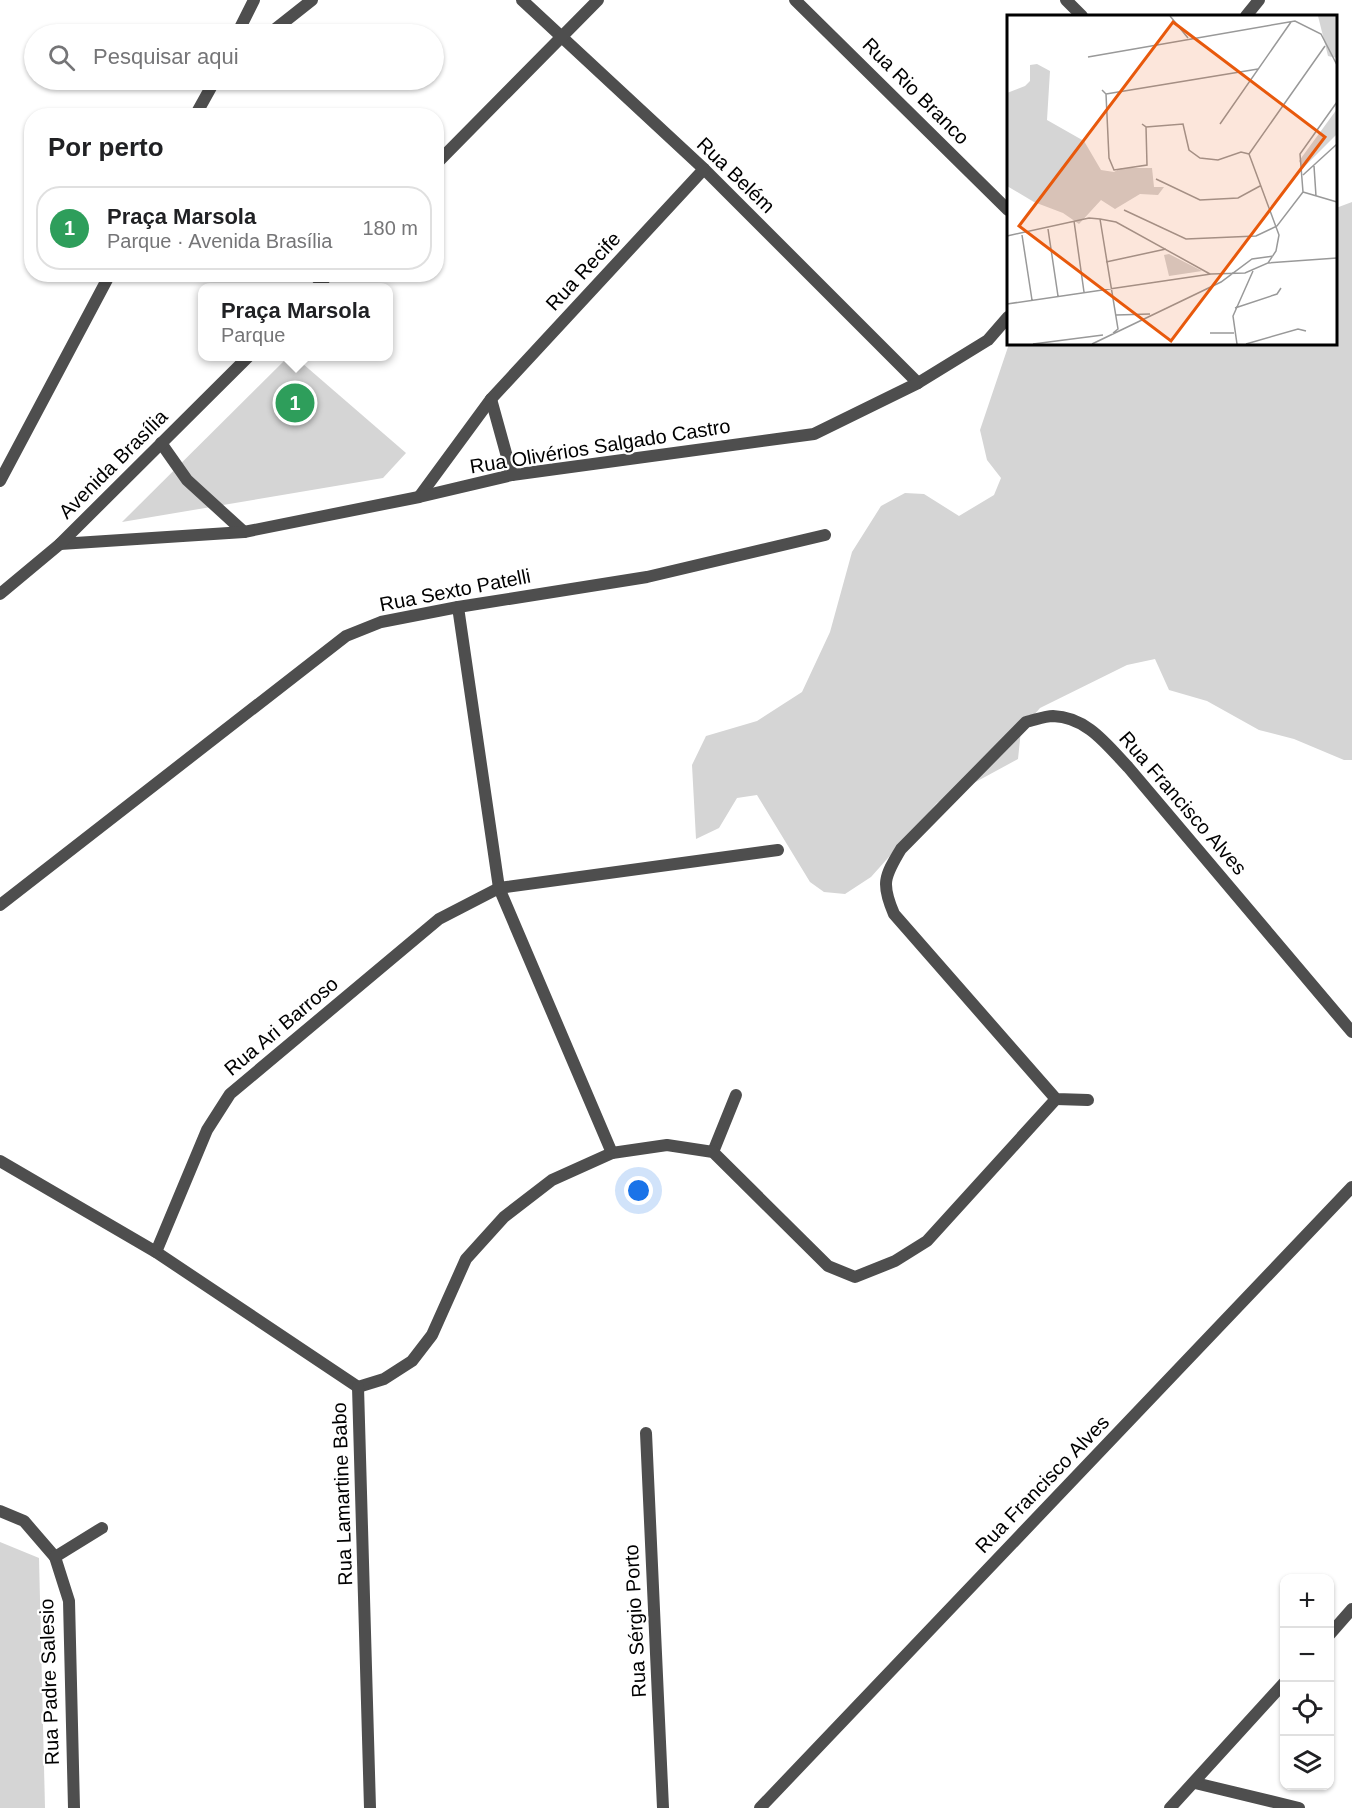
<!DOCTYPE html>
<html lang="pt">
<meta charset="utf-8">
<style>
body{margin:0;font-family:Helvetica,sans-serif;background:#f6f6f6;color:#202124}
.controls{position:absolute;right:18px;bottom:18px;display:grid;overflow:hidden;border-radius:12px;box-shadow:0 2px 4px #0004}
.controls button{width:54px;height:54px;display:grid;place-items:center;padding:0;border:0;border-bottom:2px solid #e0e0e0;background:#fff;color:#202124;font:30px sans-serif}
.you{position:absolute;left:639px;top:1191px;width:21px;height:21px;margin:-15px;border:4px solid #fff;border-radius:50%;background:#1a73e8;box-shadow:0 0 0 9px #1a73e833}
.badge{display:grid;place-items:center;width:39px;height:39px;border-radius:50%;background:#0f766e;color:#fff;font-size:20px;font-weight:700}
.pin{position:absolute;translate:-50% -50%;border:3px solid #fff;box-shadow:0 2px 6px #0006}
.popup{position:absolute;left:198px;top:283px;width:195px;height:78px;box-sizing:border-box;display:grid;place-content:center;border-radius:12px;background:#fff;filter:drop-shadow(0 2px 4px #0005);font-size:20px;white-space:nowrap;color:#757577}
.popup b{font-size:22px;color:#202124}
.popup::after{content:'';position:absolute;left:50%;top:100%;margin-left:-12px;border:12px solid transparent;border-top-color:#fff}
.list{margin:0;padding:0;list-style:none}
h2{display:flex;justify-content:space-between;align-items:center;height:78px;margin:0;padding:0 24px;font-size:26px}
h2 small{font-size:20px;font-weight:400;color:#757577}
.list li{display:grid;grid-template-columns:39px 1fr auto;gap:18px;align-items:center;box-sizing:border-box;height:84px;margin:0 12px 12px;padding:0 12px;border:2px solid #e0e0e0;border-radius:24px}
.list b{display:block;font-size:22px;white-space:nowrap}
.list p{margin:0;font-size:20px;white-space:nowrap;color:#757577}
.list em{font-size:20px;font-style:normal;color:#757577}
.icon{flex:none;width:33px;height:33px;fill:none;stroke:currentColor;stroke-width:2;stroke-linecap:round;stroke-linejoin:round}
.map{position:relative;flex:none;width:1352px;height:1808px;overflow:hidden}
.search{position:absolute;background:#fff;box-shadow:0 2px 4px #0004;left:24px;top:24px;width:420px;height:66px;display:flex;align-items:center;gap:15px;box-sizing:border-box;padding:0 21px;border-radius:33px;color:#757577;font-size:22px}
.panel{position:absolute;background:#fff;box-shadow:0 2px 4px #0004;left:24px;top:108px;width:420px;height:174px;border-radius:24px}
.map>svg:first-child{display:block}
</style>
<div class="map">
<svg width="1352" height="1808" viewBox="0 0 1352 1808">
<rect width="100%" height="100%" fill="#fff"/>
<!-- green -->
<g fill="#d5d5d5">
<polygon points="1352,202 1352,760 1344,760 1294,739 1259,730 1207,701 1169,690 1155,659 1127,665 1040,708 1021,730 1018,759 937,803 871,877 845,894 824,892 810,882 757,795 737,798 719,828 696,839 692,765 706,736 757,721 802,692 830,632 852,552 881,506 905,493 924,494 959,516 994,495 1001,478 987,460 980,430 1009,344 1336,344 1336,208"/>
<polygon points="288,357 295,357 406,453 383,478 122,522"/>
<polygon points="0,1542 39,1558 45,1808 0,1808"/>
</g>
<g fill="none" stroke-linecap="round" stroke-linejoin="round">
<!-- service -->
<polyline stroke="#4e4e4e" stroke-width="12" points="458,607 499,888 612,1153"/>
<!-- minor -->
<g stroke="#4e4e4e" stroke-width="12">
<polyline points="522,0 704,169 918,383"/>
<polyline points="795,0 1008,210"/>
<polyline points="1066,0 1082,16"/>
<polyline points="1246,16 1259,0"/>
<polyline points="237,34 254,0"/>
<polyline points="269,34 312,0"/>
<polyline points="195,116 215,80"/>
<polyline points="436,164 598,0"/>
<polyline points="316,288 329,274"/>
<polyline points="491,399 512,475"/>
<polyline points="161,443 187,480 244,532"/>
<polyline points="0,481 110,274"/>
<polyline points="419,497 491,399 704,169"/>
<polyline points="60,544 244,532 419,497 512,475 814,434 918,383 988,340 1008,317"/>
<polyline points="0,594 60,544 249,356"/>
<polyline points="0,905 346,636 381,622 458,607 647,577 825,535"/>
<path d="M1088,1100L1056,1099L894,914C881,884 884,877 901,849L1026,722C1035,720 1045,716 1053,716C1087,717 1107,745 1128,767L1352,1032"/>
<polyline points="713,1152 736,1095"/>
<polyline points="0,1161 156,1252 358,1387"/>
<polyline points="156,1252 207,1130 230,1094 439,919 499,888 778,850"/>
<polyline points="358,1387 384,1379 412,1361 432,1335 466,1259 504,1217 552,1180 612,1153 667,1145 713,1152 828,1266 855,1277 895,1261 927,1241 1056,1099"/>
<polyline points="358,1387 370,1808"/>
<polyline points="646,1433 663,1808"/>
<polyline points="0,1511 24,1521 55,1557 69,1601 74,1808"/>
<polyline points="55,1557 102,1528"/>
<polyline points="1330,1634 1352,1609"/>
<polyline points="1195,1783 1299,1808"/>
<polyline points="760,1808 1352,1187"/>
<polyline points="1170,1808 1284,1683"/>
</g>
</g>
<g text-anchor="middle" stroke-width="4.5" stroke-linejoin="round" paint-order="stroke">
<!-- street labels -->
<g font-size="20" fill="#000" stroke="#fff">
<text transform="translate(916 91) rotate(45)" y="7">Rua Rio Branco</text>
<text transform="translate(736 175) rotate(44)" y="7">Rua Belém</text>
<text transform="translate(583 271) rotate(-47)" y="7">Rua Recife</text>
<text transform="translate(600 446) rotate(-9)" y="7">Rua Olivérios Salgado Castro</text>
<text transform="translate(113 464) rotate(-45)" y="7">Avenida Brasília</text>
<text transform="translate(455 590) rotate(-11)" y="7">Rua Sexto Patelli</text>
<text transform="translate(1183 803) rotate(49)" y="7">Rua Francisco Alves</text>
<text transform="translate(281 1026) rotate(-40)" y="7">Rua Ari Barroso</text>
<text transform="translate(1042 1484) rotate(-46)" y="7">Rua Francisco Alves</text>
<text transform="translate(342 1494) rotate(-92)" y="7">Rua Lamartine Babo</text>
<text transform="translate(635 1621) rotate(-93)" y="7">Rua Sérgio Porto</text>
<text transform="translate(49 1682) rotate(-92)" y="7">Rua Padre Salesio</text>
</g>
</g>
<!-- overview -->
<g transform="translate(1007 15)">
<rect width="330" height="330" fill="#fff"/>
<path d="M311,1H330V43L321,41ZM30,49L43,56L40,105L77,126L94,155L107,157L114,153H145L147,172H157L151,180L133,179L108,194L94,185L72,209L56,198L27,187L0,171V78L18,71L23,66V50ZM330,94V119L296,153L292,146ZM162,239L195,256L162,261L157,240Z" fill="#d5d5d5"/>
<path fill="none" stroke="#999" stroke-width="1.5" d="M163,1L181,23M81,42L288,6L314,19L330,50M95,75L99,79L102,143L107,155L140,150L139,112L135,109M99,79L251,54M213,109L284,7M139,112L176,109L182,135L193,143L211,145L234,137L242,139M242,139L318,31M307,151L309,181M296,160L330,129M149,164L193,185L231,183L253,171M296,177L330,187M117,195L179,224L249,221L270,211L296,177L293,139L330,87M93,204L111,314L106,318M67,206L77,277M41,214L51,281M15,220L25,285M0,221L82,203L93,204L109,207L203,259M99,247L159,234M261,248L330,243M0,289L204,259L238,258L261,248L269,236L272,220L242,139M228,293L270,279L274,273M109,300L143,299M203,318H227M26,329L96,320M85,329L214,267L245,244L266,241M230,329L226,301L246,256M239,329L291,314L299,316"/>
<path fill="#e8590c" fill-opacity="0.15" stroke="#e8590c" stroke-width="3" d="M166,7L318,122L164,326L12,211Z"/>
<rect width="330" height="330" fill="none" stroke="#000" stroke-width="3"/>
</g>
</svg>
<div class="controls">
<button>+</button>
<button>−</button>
<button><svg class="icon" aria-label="locate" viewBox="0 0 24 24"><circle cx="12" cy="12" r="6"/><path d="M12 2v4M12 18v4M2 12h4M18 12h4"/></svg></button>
<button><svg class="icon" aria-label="layers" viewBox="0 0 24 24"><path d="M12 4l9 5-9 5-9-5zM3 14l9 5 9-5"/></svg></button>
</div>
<div class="you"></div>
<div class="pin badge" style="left:295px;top:403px;background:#2e9e5b">1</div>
<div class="popup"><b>Praça Marsola</b>Parque</div>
<div class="search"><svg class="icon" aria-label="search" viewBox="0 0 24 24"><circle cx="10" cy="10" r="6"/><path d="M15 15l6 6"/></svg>Pesquisar aqui</div>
<section class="panel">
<h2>Por perto<small></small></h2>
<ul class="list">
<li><span class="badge" style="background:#2e9e5b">1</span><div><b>Praça Marsola</b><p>Parque · Avenida Brasília</p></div><em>180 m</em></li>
</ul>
</section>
</div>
